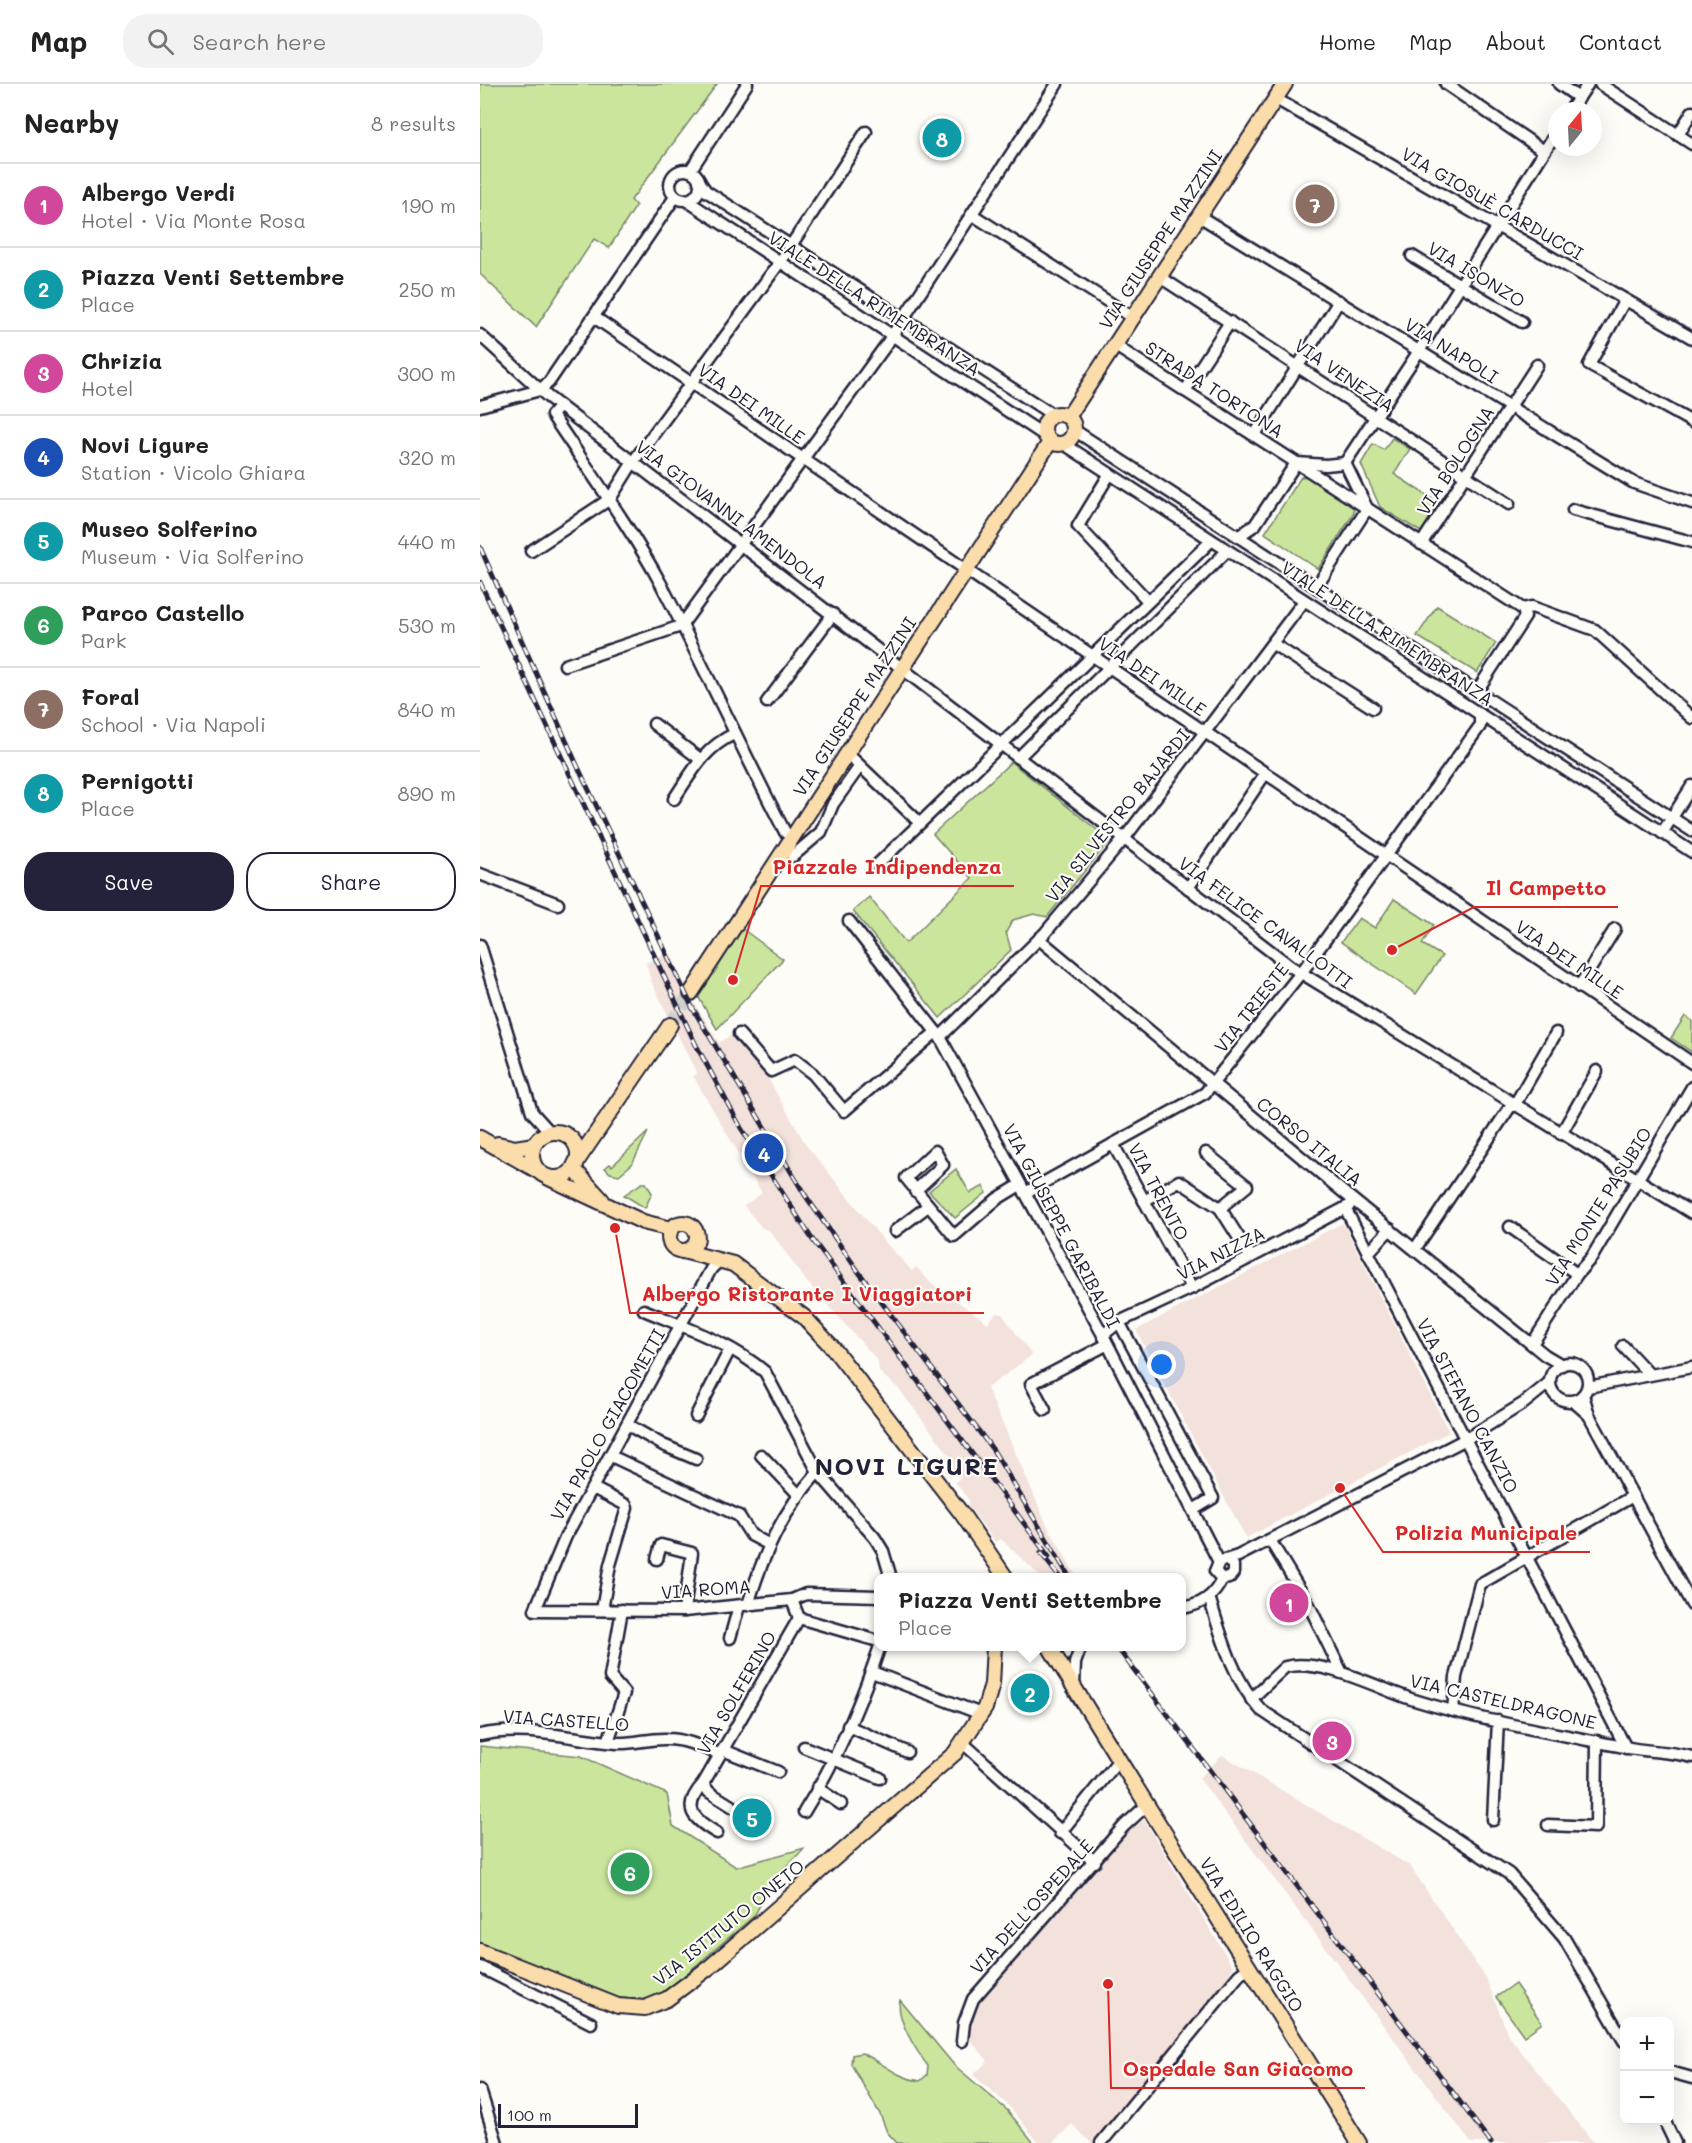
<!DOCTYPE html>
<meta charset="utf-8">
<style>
body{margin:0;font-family:Mali,sans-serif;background:#f2f2f2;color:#222}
.controls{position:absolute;right:18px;bottom:18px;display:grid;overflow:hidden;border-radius:12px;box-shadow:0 6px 24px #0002}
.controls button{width:54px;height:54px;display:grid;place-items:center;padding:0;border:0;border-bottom:2px solid #e0e0e0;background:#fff;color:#222;font:30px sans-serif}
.compass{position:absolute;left:1068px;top:18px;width:54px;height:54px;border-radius:50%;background:#fff;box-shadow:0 6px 24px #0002;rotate:18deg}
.scale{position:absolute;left:18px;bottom:15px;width:140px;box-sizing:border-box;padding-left:6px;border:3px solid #22223b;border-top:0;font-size:16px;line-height:21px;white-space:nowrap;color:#22223b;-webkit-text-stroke:4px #fdfcf7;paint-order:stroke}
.you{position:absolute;left:682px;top:1281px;width:21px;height:21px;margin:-15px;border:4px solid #fff;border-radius:50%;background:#1a73e8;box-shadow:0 0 0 9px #1a73e833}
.badge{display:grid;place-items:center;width:39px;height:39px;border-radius:50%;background:#22223b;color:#fff;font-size:20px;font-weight:700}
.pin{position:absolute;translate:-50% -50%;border:3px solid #fff;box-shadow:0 2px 6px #0006}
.popup{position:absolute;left:394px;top:1489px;width:312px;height:78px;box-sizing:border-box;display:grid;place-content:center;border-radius:12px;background:#fff;filter:drop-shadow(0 2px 4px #0005);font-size:20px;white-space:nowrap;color:#767676}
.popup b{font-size:22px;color:#222}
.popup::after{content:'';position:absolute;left:50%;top:100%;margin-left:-12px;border:12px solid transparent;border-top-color:#fff}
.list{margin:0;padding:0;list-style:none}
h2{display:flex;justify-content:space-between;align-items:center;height:78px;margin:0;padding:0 24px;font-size:26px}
h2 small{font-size:20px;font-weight:400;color:#767676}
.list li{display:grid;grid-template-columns:39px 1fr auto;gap:18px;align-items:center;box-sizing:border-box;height:84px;padding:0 24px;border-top:2px solid #e0e0e0}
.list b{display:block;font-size:22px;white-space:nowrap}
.list p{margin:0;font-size:20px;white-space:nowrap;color:#767676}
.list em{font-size:20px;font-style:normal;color:#767676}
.actions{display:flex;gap:12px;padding:18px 24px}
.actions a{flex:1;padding:14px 0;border:2px solid #22223b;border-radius:24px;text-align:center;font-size:21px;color:#22223b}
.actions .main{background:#22223b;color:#fff}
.icon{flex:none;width:33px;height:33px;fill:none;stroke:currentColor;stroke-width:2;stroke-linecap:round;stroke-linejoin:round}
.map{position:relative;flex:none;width:1212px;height:2059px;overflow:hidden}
header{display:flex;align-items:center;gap:36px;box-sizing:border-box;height:84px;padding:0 30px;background:#fff;border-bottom:2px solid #e0e0e0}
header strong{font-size:28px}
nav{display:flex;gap:33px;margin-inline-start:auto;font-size:21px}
.search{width:420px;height:54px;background:#f2f2f2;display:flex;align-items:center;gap:15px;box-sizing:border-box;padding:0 21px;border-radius:24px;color:#767676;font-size:22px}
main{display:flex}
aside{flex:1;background:#fff}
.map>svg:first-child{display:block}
</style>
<header>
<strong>Map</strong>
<div class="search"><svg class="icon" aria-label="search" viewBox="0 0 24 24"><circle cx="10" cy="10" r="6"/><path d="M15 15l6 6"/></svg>Search here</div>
<nav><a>Home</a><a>Map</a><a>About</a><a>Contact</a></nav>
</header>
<main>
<aside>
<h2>Nearby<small>8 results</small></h2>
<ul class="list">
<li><span class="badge" style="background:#d1479c">1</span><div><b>Albergo Verdi</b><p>Hotel · Via Monte Rosa</p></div><em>190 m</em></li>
<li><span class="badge" style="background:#0f9aa8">2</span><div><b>Piazza Venti Settembre</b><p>Place</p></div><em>250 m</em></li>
<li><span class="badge" style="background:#d1479c">3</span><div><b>Chrizia</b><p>Hotel</p></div><em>300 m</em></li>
<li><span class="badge" style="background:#1a4fb4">4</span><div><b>Novi Ligure</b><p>Station · Vicolo Ghiara</p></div><em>320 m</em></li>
<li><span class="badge" style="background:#0f9aa8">5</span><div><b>Museo Solferino</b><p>Museum · Via Solferino</p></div><em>440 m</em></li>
<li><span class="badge" style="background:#2e9e5b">6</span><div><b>Parco Castello</b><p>Park</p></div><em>530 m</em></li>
<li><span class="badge" style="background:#8d6e63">7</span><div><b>Foral</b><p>School · Via Napoli</p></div><em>840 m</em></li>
<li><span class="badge" style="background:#0f9aa8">8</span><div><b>Pernigotti</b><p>Place</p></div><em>890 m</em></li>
</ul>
<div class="actions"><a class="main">Save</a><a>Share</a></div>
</aside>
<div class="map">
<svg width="1212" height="2059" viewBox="0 0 1212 2059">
<rect width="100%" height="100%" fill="#fdfcf7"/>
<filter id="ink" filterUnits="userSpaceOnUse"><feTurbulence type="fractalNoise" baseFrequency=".0167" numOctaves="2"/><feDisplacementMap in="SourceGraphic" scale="12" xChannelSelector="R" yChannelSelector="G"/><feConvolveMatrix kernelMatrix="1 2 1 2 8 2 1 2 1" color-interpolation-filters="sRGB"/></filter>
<g filter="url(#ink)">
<!-- built -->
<g fill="#f3e1dc">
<polygon points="189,869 215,920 239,959 251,951 267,966 286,991 326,1061 404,1157 432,1187 436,1183 451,1199 508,1239 516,1229 522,1230 552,1271 507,1304 568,1443 597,1493 561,1493 521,1455 515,1458 488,1421 489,1416 475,1398 480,1394 467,1377 471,1373 419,1305 399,1288 398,1277 327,1198 290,1147 282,1144 264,1122 282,1109 213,992 217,990 171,897 166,879"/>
<polygon points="863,1139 969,1348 766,1454 656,1246"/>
<polygon points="742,1671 930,1782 1007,1896 1028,1951 1114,2059 991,2059 719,1694"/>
<polygon points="664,1736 753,1883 745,1897 745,1904 618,2059 611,2059 592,2040 572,2059 559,2059 529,2022 493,1991 508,1977 488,1953 494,1928 503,1910 515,1894 566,1843 651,1743"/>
</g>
<!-- green -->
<g fill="#cbe69c" stroke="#76846c" stroke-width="1.5">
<polygon points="0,0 237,0 151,116 156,122 129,164 114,155 56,243 0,190"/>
<polygon points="912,354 930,365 914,390 960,420 941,448 900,423 881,380 893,360 904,366"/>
<polygon points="828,392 873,422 874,429 838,485 785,449 821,393"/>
<polygon points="957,522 1016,559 997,589 937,552"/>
<polygon points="531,678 630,756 567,833 554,830 533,836 526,848 531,866 460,934 373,827 389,813 426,859 492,794 453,750"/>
<polygon points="914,815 954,841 942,860 962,872 936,910 861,858 879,834 895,844"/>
<polygon points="261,844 303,875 237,945 216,909"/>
<polygon points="1205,932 1212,937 1212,968 1191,954"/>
<polygon points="168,1048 152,1080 139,1091 130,1089 125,1084 130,1080 132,1082"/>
<polygon points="476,1085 490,1109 504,1102 506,1109 475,1134 449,1107"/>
<polygon points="162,1099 166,1099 172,1109 165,1124 144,1111"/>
<polygon points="0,1662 101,1672 187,1710 193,1742 256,1783 325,1764 296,1792 274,1832 185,1908 167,1916 138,1914 0,1859"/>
<polygon points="1035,1900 1062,1939 1044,1952 1016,1913"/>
<path d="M420,1916L474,1981L527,2026L554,2059H417L407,2048L400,2030L371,1980L372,1971L382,1969C402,1978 416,1994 440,1997L447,1991L448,1982C437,1968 415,1934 420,1916Z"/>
</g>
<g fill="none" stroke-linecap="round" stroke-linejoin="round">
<!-- major-tunnel -->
<polyline stroke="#d1d0d1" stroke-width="14" stroke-dasharray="14 7" stroke-linecap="butt" points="190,941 211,909"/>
<!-- minor casing -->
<g stroke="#22223b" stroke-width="15">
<g id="minor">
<polyline points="966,0 1064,67"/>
<polyline points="1079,0 1099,14"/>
<polyline points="1120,0 1212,60"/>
<polyline points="796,15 1212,254"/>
<polyline points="1090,27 1108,0"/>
<polyline points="1198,51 1212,28"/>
<circle cx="205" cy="101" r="15"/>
<polyline points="210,87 267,0"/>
<polyline points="219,97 226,107 573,331"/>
<polyline points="206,116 564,351"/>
<polyline points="493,131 652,233"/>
<polyline points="719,132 1154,399 1212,419"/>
<polyline points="932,172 1042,238"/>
<polyline points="680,193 1029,420"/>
<polyline points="1145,216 1109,281 1212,338"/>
<polyline points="114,233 1212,979"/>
<polyline points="0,251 68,313 810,882 1212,1129"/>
<polyline points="634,261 1043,525 1045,533 997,607"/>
<polyline points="705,307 750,238"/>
<polyline points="0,322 60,306 69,298 195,113"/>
<path d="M80,322L72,331C109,387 149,441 181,500C224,582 262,666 305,748L312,754"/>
<polyline points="594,346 1212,747"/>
<polyline points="774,352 859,217"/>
<polyline points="584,360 1212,768"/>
<polyline points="817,379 846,381 865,379 887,424"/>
<polyline points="865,379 939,267 1077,47"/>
<polyline points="629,391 598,442 668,517"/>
<polyline points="1093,426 1212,458"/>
<polyline points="759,452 775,441 816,379"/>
<polyline points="941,460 1057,281"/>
<polyline points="51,467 130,415 153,378 300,178 386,48"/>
<polyline points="837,502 887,425"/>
<polyline points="1043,525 1052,523 1115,546 1212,634"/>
<polyline points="793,560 893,624"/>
<polyline points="85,581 201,542 406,261 577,0"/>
<polyline points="287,618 353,530"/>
<polyline points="174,640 220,675"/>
<polyline points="538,674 747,467"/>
<polyline points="373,675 440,739"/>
<path d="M194,715C212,688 224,664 254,650"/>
<polyline points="1182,749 1212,702"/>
<polyline points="306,763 313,772 341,748 353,720 380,682"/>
<polyline points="397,781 731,457"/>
<polyline points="0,790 78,820"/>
<polyline points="708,804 785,690"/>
<polyline points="369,837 460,953 623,1251 739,1478"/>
<polyline points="559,855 862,1107 1065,1271 1082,1281"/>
<polyline points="0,861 52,1028 70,1048"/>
<polyline points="1099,903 1135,845"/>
<polyline points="259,950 291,987 315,976 333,990 364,1027 456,948"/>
<polyline points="460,953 565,849 644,755 824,517"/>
<polyline points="1034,1022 1076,949"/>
<polyline points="1081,1050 1117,987"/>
<polyline points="633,1060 712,1204"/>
<polyline points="435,1107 463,1081 455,1067 426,1094 474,1152 517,1115 540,1101"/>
<polyline points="545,1109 725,1009 824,885 1000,642 1000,630"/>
<polyline points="664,1117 699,1097 740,1124 767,1102 726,1069"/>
<polyline points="740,1124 771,1173"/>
<polyline points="865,1124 1146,1664"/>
<polyline points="1030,1143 1097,1190"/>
<polyline points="415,1147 448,1122"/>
<polyline points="935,1165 1032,1020"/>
<polyline points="888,1169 910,1145"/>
<polyline points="239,1177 231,1185 86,1452 55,1526 204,1527 312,1516 326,1510 398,1512"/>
<path d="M164,1226C204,1243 251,1259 285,1288L338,1388L395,1454L403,1467L411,1494"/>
<polyline points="639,1238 733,1414 713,1426"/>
<polyline points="623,1251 639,1238 712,1204 869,1122"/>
<polyline points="1052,1260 1097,1190 1112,1173 1212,1003"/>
<polyline points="1143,1262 1169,1290"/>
<circle cx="1089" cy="1298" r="19"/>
<polyline points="1108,1303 1212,1283"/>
<polyline points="1093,1317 1109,1331 1103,1311"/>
<polyline points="565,1326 551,1300 626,1261"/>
<polyline points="1109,1331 1212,1521"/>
<polyline points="216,1332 250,1265"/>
<polyline points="148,1341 183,1361 216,1375"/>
<polyline points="281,1371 318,1410"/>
<polyline points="131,1372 259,1432 271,1451 288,1460"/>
<polyline points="113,1404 146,1421 147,1424 130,1481 122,1526"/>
<polyline points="790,1456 829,1521 862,1589"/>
<polyline points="177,1475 181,1461 212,1469 204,1527"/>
<polyline points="742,1495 735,1487 739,1478 758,1472 986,1355 1044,1319 1070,1298"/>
<polyline points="742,1495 749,1494 753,1489 753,1481 747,1476"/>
<path d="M729,1513C741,1551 753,1596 781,1626L1029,1790L1084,1854L1144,1957"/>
<polyline points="312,1516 319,1534 398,1557"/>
<path d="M268,1521C283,1470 302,1428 338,1388"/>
<path d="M702,1524C721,1521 734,1513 742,1495"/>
<polyline points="250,1554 259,1522"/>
<polyline points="392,1588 501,1630"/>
<polyline points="594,1602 595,1579 601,1562"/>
<path d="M771,1615L805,1583C842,1574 895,1603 931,1615C1001,1637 1073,1649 1144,1663C1167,1668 1190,1667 1212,1673"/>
<polyline points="973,1627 976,1593 1000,1500 1153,1412"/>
<polyline points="368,1642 427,1668"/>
<path d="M0,1651C45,1641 91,1655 137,1659C154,1660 170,1654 187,1655C205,1655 222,1663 239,1670"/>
<polyline points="128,1658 144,1609 130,1593 142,1526"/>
<polyline points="482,1658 615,1778"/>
<polyline points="324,1663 400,1694"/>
<polyline points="243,1666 298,1688"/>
<polyline points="223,1700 229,1708 266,1731"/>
<polyline points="337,1704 361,1720"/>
<path d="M324,1728C356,1677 381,1619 400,1562"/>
<polyline points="1013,1736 1018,1637"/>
<polyline points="1068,1741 1116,1743 1117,1657"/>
<path d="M237,1749C213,1735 201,1724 223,1700L319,1534"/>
<polyline points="580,1749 638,1677"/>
<polyline points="0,1883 111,1939"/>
<polyline points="482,1957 484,1939 493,1915 644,1742 667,1721"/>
<polyline points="1190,1988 1212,1994"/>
<polyline points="0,2006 17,2059"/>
<polyline points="1184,2036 1195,2059"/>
<polyline points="621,2059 759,1891 770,1883"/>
</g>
</g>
<!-- major casing -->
<g stroke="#22223b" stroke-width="18">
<g id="major">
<circle cx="579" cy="345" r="15"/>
<polyline points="588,333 805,0"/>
<polyline points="211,909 570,358"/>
<circle cx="75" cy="1071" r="23"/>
<polyline points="0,1054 58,1087"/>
<polyline points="18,1060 35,1064 54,1061"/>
<polyline points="95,1080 190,941"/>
<polyline points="93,1084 122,1116"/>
<polyline points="69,1094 163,1138 191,1145"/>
<circle cx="203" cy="1153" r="14"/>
<polyline points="203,1167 253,1180 324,1233 353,1264 482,1430 526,1494"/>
<path d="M569,1562C670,1729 776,1893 879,2059"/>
<polyline points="0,1867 138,1922 165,1924 187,1915 231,1882 475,1669 505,1624 512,1600 514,1562"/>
</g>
</g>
<!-- minor -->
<use href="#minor" stroke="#fdfcf7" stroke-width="10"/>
<!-- major -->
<use href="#major" stroke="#fbddab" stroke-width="14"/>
<!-- rail casing -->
<g stroke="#22223b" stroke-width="5">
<g id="rail">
<polyline points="0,463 97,681 212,923 325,1111 378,1187 513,1366 590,1494"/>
<polyline points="0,498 216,961 261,1044 332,1155 569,1473"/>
<polyline points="561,1469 580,1494"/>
<polyline points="636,1562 1011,2059"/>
</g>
</g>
<!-- rail -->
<use href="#rail" stroke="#fdfcf7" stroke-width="3" stroke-dasharray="9" stroke-linecap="butt"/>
</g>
</g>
<g text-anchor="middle" stroke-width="4.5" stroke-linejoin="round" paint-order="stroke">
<!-- street labels -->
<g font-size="18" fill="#22223b" stroke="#fdfcf7">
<text transform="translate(1012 120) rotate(30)" y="6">VIA GIOSUÈ CARDUCCI</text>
<text transform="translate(681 156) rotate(-57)" y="6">VIA GIUSEPPE MAZZINI</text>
<text transform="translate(996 191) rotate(31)" y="6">VIA ISONZO</text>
<text transform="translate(394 220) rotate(33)" y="6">VIALE DELLA RIMEMBRANZA</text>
<text transform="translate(971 267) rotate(32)" y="6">VIA NAPOLI</text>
<text transform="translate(864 292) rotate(34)" y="6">VIA VENEZIA</text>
<text transform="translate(734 306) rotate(33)" y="6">STRADA TORTONA</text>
<text transform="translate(271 320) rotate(35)" y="6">VIA DEI MILLE</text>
<text transform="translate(976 377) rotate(-57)" y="6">VIA BOLOGNA</text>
<text transform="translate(251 431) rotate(37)" y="6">VIA GIOVANNI AMENDOLA</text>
<text transform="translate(907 550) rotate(33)" y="6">VIALE DELLA RIMEMBRANZA</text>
<text transform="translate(672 593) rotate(34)" y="6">VIA DEI MILLE</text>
<text transform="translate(375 623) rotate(-57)" y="6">VIA GIUSEPPE MAZZINI</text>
<text transform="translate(638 732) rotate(-51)" y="6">VIA SILVESTRO BAJARDI</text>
<text transform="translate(785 839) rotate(36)" y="6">VIA FELICE CAVALLOTTI</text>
<text transform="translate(1089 876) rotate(34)" y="6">VIA DEI MILLE</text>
<text transform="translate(772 924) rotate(-52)" y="6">VIA TRIESTE</text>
<text transform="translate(829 1058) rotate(39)" y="6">CORSO ITALIA</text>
<text transform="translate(678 1108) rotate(62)" y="6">VIA TRENTO</text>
<text transform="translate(1119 1123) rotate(-58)" y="6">VIA MONTE PASUBIO</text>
<text transform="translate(581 1142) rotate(62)" y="6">VIA GIUSEPPE GARIBALDI</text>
<text transform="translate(741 1170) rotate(-27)" y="6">VIA NIZZA</text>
<text transform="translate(987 1322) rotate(62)" y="6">VIA STEFANO CANZIO</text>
<text transform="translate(128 1341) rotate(-61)" y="6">VIA PAOLO GIACOMETTI</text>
<text transform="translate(226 1506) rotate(-4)" y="6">VIA ROMA</text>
<text transform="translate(257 1609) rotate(-60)" y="6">VIA SOLFERINO</text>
<text transform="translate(1023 1618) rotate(13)" y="6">VIA CASTELDRAGONE</text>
<text transform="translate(86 1637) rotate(4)" y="6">VIA CASTELLO</text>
<text transform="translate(552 1823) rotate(-48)" y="6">VIA DELL'OSPEDALE</text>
<text transform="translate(249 1839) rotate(-39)" y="6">VIA ISTITUTO ONETO</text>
<text transform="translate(771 1851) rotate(58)" y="6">VIA EDILIO RAGGIO</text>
</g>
<!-- district labels -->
<g font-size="24" font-weight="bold" letter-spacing="1.5" fill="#22223b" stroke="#fdfcf7">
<text x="427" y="1391">NOVI LIGURE</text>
</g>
</g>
<!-- callouts -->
<path fill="none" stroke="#d62828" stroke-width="2" d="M253 896L281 802H534M912 866L994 823H1138M135 1144L150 1229H504M860 1404L903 1468H1110M628 1900L631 2004H885"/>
<g fill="#d62828" stroke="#fdfcf7" stroke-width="2">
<circle cx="253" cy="896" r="6"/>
<circle cx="912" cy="866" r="6"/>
<circle cx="135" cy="1144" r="6"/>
<circle cx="860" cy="1404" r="6"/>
<circle cx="628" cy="1900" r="6"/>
</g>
<g font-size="20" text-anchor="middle" font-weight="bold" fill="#d62828" stroke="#fdfcf7" stroke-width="4.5" stroke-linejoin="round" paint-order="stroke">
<text x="407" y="790">Piazzale Indipendenza</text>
<text x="1066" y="811">Il Campetto</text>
<text x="327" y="1217">Albergo Ristorante I Viaggiatori</text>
<text x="1006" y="1456">Polizia Municipale</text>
<text x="758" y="1992">Ospedale San Giacomo</text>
</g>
</svg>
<div class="controls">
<button>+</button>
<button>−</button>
</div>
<svg class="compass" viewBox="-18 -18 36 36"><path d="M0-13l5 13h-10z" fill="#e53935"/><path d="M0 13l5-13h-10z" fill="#767676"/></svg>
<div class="scale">100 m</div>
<div class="you"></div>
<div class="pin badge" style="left:809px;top:1519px;background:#d1479c">1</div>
<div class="pin badge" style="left:550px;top:1609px;background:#0f9aa8">2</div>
<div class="popup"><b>Piazza Venti Settembre</b>Place</div>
<div class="pin badge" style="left:852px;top:1657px;background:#d1479c">3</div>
<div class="pin badge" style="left:284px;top:1069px;background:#1a4fb4">4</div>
<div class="pin badge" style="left:272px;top:1734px;background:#0f9aa8">5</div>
<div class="pin badge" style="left:150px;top:1788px;background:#2e9e5b">6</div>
<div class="pin badge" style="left:835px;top:120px;background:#8d6e63">7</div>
<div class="pin badge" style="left:462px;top:54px;background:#0f9aa8">8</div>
</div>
</main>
